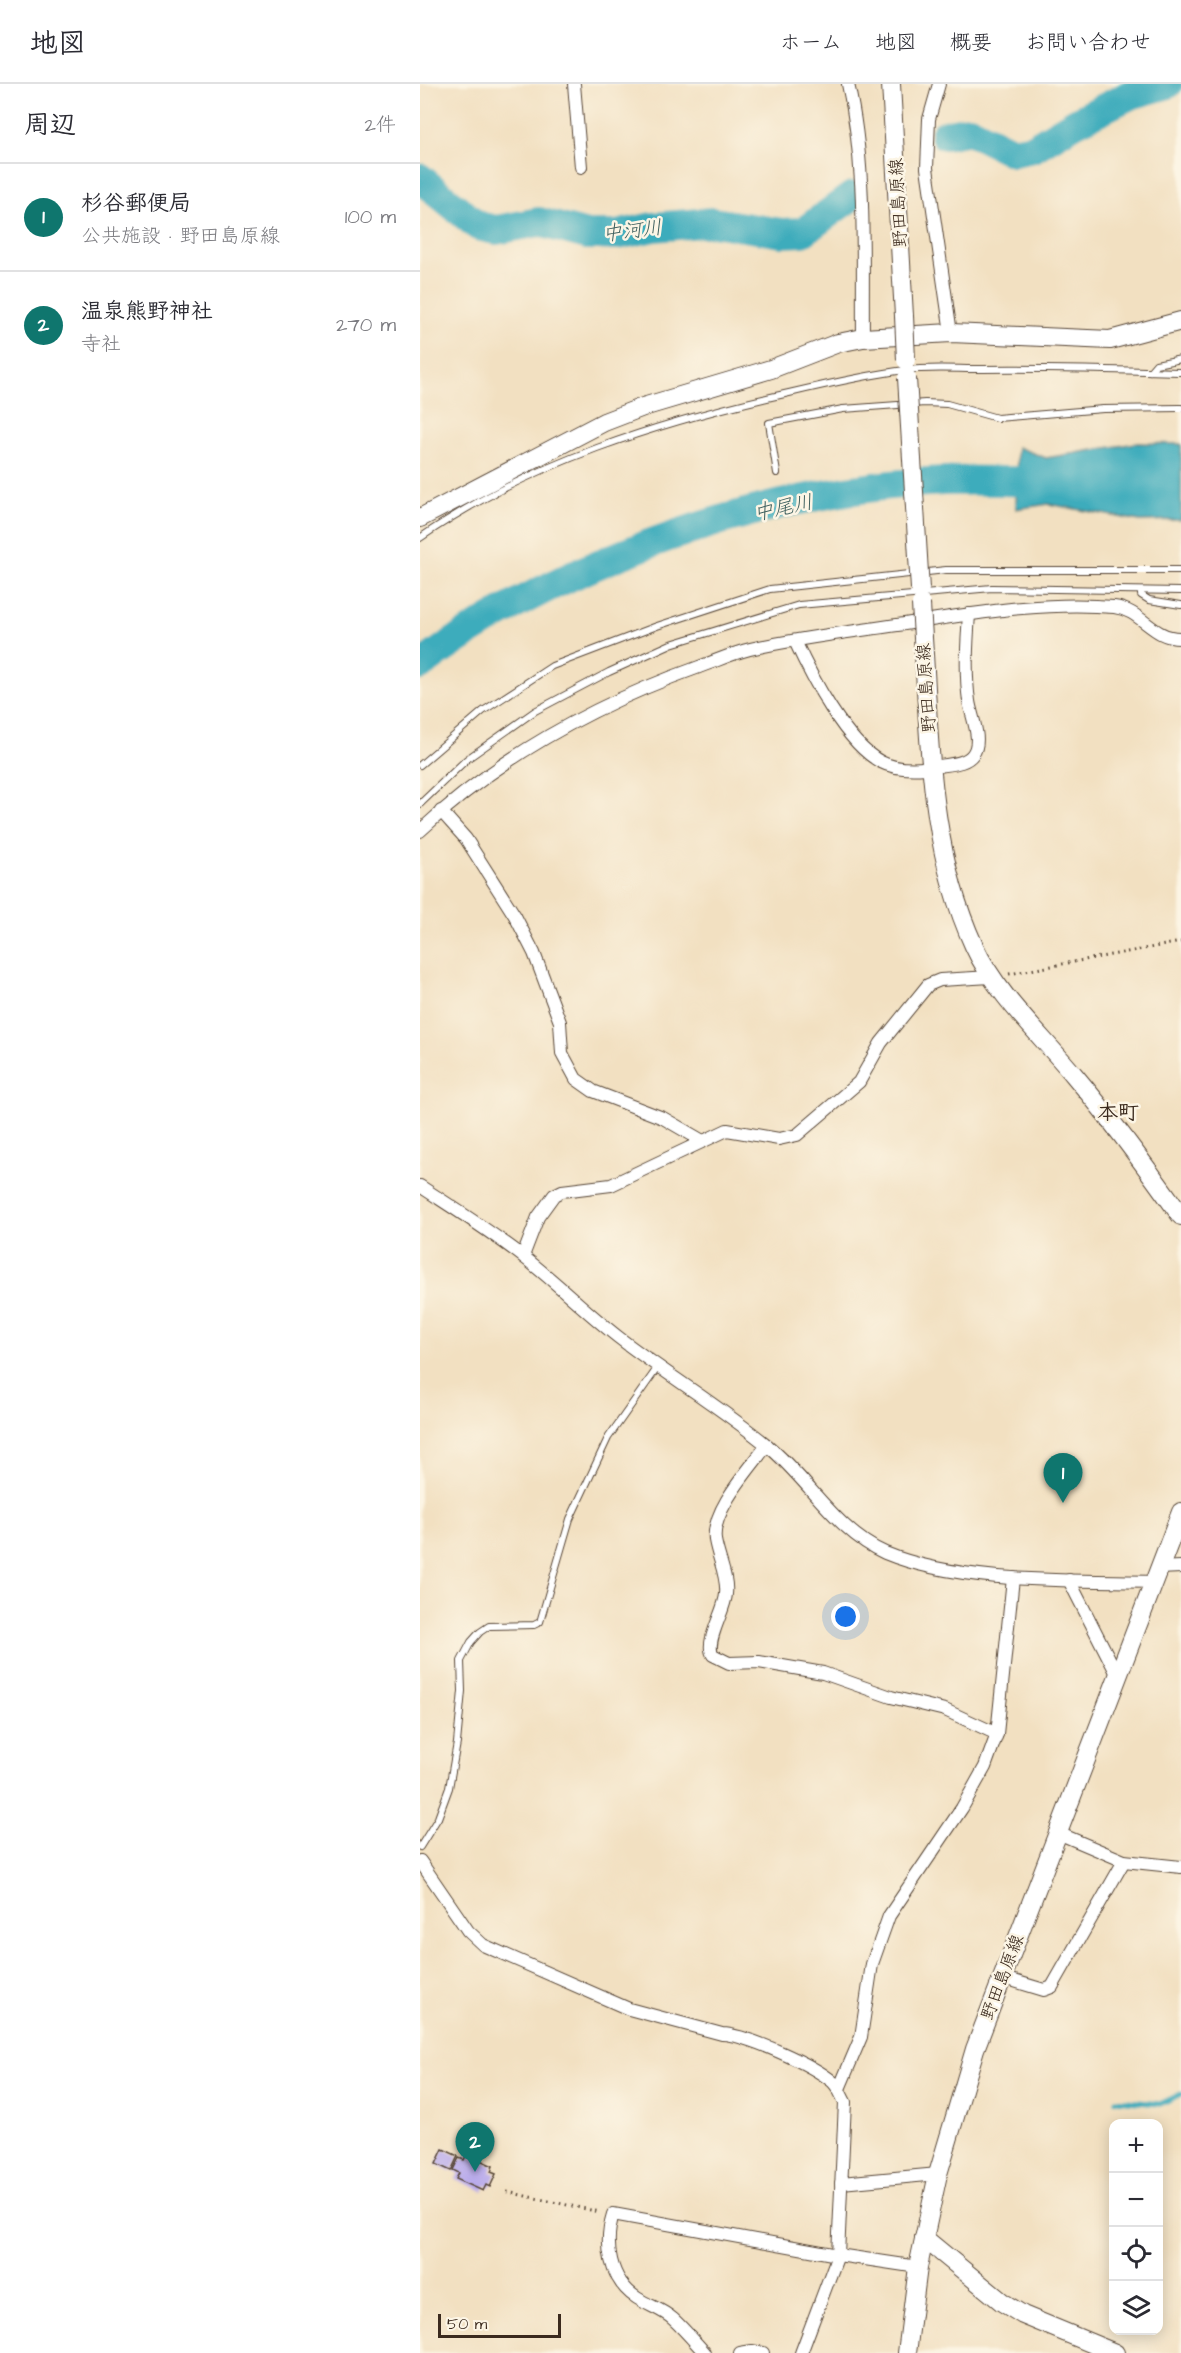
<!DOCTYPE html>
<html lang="ja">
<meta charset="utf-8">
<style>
body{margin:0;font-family:"Architects Daughter","Klee One",sans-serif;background:#f2f2f3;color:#2b2b33}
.controls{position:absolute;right:18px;bottom:18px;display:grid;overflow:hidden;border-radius:12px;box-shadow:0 3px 15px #0003}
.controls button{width:54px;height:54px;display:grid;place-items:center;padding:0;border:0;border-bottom:2px solid #e1e1e2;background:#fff;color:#2b2b33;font:30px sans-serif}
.scale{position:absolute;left:18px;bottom:15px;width:123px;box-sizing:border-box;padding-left:6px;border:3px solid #3b2a1e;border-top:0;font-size:16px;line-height:21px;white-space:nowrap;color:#3b2a1e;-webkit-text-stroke:4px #fcf5e5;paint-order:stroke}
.you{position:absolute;left:426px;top:1533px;width:21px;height:21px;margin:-15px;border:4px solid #fff;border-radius:50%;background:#1a73e8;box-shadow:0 0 0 9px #1a73e833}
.badge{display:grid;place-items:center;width:39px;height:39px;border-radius:50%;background:#0f766e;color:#fff;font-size:20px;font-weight:700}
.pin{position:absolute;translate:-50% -50px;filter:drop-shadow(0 2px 3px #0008)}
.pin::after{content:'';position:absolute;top:32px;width:21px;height:18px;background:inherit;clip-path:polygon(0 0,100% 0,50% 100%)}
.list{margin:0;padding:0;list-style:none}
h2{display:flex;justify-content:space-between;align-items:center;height:78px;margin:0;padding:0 24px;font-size:26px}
h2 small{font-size:20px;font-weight:400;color:#7c7c81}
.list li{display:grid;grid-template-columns:39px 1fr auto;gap:18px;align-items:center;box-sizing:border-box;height:108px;padding:0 24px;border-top:2px solid #e1e1e2}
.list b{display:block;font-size:22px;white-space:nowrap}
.list p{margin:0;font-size:20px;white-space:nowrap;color:#7c7c81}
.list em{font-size:20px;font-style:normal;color:#7c7c81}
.icon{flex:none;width:33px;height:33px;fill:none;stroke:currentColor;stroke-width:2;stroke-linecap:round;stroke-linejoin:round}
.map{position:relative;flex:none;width:761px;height:2269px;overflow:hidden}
header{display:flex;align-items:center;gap:36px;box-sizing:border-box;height:84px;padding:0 30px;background:#fff;border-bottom:2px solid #e1e1e2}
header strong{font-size:28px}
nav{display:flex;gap:33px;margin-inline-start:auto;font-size:21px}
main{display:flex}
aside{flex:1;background:#fff}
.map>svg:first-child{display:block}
</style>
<header>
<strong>地図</strong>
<nav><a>ホーム</a><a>地図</a><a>概要</a><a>お問い合わせ</a></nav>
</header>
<main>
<aside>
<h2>周辺<small>2件</small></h2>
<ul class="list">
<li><span class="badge">1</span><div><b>杉谷郵便局</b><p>公共施設 · 野田島原線</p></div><em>100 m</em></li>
<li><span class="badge">2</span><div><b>温泉熊野神社</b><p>寺社</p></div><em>270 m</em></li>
</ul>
</aside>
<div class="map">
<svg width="761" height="2269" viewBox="0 0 761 2269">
<rect width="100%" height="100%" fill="#fcf5e5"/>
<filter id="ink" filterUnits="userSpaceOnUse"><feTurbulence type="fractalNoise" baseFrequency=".0167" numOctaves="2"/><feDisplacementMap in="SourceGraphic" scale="12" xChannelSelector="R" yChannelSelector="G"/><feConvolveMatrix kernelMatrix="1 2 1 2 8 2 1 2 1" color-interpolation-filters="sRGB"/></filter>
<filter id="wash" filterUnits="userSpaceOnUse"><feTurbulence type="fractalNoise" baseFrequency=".008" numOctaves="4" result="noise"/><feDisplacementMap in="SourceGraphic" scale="24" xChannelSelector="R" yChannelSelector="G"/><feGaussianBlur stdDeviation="1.35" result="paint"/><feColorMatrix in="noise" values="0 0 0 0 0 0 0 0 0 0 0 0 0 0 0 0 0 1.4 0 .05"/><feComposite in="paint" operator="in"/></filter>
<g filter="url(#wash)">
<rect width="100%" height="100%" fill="#f2e0c1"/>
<!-- water -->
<polygon fill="#3eacbc" stroke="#3c6b6d" stroke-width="1.5" points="716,359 761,360 761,436 720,437 629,420 596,425 597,363 626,374"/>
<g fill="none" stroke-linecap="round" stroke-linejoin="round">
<!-- stream -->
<polyline stroke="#3eacbc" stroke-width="5" points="696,2016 740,2020 761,2010"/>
<!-- river -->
<g stroke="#3eacbc" stroke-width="30">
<polyline points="525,51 549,46 593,68 613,64 656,38 710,11 748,0"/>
<polyline points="0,94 58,142 76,146 119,138 167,151 197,151 233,143 293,138 362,149 383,148 432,112"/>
<path d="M0,582C139,477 348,405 523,397C560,395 598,398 636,398"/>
</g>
</g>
<g id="blocks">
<!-- building -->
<g fill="#b9abeb">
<polygon points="23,2065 38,2072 31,2087 16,2080"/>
<polygon points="47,2070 73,2082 71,2088 76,2090 70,2103 66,2101 63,2107 36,2095 39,2089 33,2086 39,2074 44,2076"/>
</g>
</g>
</g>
<g filter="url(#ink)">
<use href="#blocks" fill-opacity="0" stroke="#564536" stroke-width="1.5"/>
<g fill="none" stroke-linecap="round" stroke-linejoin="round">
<!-- lane casing -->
<g stroke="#564536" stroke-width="8">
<g id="lane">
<polyline points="730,287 736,280 761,275"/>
<polyline points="357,389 349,339 423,325 505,319 527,320 577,334 683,325 761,324"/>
<path d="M0,454C108,379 242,337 369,309C407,300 446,291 485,286C510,283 536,285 562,285C628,284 694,286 761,288"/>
<polyline points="721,507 721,511 729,516 761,521"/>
<polyline points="0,681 63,627 132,582 237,542 350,505 526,486 761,486"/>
<polyline points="0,720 47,675 115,627 189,588 251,560 379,521 572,504 761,507"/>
<polyline points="0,1763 18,1734 29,1704 37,1659 42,1607 41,1577 51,1558 60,1548 69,1542 114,1541 120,1538 150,1435 188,1354 238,1283"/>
</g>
</g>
<!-- street casing -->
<g stroke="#564536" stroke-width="14">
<g id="street">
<polyline points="154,0 161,83"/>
<path d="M428,0C447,83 442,169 443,254"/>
<polyline points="519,0 509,35 507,84 531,249"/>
<path d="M375,557C391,592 426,660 461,678C478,687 502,685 520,682C530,680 546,680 553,670C563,656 551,632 549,617C545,588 547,559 549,530"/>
<polyline points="21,727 46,755 95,832 114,869 140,938 142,969 156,995 173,1007 243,1034 281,1056"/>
<path d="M0,747C79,673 178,619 279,583C296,577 313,569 330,565C383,553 438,547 491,539C558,529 625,517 694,523C722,526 732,555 761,554"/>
<path d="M0,1102C35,1125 72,1148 105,1174C137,1199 166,1228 198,1253C247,1291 301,1323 348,1362C388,1395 417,1448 465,1469C540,1500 652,1496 734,1498"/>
<polyline points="103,1172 118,1133 134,1111 142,1107 191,1101 307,1046 359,1055 377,1051 439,998 461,959 508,901 520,896 571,893"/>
<path d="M347,1361C330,1385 291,1426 295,1456C298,1474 308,1493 306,1510C305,1527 284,1558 293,1571L309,1579L339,1578L403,1589L471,1613L525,1626L577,1650"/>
<polyline points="739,1484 761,1483"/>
<polyline points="649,1496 698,1592"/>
<polyline points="638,1749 704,1777 761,1783"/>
<path d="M0,1777L48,1847L63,1861L209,1925L302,1950C328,1951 393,1981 413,1998C419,2004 421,2011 425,2018L418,2171L381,2269"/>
<polyline points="581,1893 624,1906 632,1903 704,1777"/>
<polyline points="419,2005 441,1953 452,1880 469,1832 542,1724 565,1683 577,1650 593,1494"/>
<polyline points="421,2099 518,2090"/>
<path d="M285,2269C275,2258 264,2245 253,2235C242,2225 229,2222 217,2214C189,2196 184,2159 193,2130L418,2171L498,2183"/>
<polyline points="320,2269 332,2267 343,2269"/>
</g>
</g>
<!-- secondary casing -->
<g stroke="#564536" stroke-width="20">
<g id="secondary">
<polyline points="471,0 484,232"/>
<polyline points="0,434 184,338 223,323 351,285 418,259 443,254 531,249 690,256 761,237"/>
<path d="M503,554C510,659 509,764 554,862C576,910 620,950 654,991C692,1036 727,1084 761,1132"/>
<polyline points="504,2154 582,2218 603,2231 695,2269"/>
<polyline points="487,2269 498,2183 518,2090 555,1965 761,1428"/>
</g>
</g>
<!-- path -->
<g stroke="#564536" stroke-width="3" stroke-dasharray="1.5 4.5" stroke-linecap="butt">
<polyline points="589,890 761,858"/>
<polyline points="87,2108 180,2128"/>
</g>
<!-- lane -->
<use href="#lane" stroke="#fff" stroke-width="6"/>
<!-- street -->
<use href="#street" stroke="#fff" stroke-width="12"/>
<!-- secondary -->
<use href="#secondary" stroke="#fff" stroke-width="18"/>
<!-- secondary-bridge casing -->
<g stroke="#564536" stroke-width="20" stroke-linecap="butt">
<g id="secondary-bridge">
<polyline points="484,232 486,276"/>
<polyline points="487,294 500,505"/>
<polyline points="501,520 503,554"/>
</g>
</g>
<!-- secondary-bridge -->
<use href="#secondary-bridge" stroke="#fff" stroke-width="18"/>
</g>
</g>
<g text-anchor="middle" stroke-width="5" stroke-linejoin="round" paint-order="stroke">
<!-- street labels -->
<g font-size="18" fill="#3b2a1e" stroke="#fcf5e5">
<text transform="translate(478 119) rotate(-93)" y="6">野田島原線</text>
<text transform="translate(506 604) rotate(-94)" y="6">野田島原線</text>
<text transform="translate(582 1893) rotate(-69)" y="6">野田島原線</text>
</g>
<!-- water labels -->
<g font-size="20" font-style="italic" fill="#3c5e5d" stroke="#fcf5e5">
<text transform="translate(212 146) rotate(-7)" y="7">中河川</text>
<text transform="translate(363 423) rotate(-12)" y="7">中尾川</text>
</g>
<!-- quarter labels -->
<g font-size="21" font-weight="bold" fill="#3b2a1e" stroke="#fcf5e5">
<text x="698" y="1035">本町</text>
</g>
</g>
</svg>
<div class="controls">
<button>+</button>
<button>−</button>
<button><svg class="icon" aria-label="locate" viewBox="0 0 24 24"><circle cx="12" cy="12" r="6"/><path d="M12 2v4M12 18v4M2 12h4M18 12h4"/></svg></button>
<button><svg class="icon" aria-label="layers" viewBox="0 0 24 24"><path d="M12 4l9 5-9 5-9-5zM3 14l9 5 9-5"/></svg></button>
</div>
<div class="scale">50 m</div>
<div class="you"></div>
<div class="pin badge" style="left:643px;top:1419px">1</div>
<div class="pin badge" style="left:55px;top:2088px">2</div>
</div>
</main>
